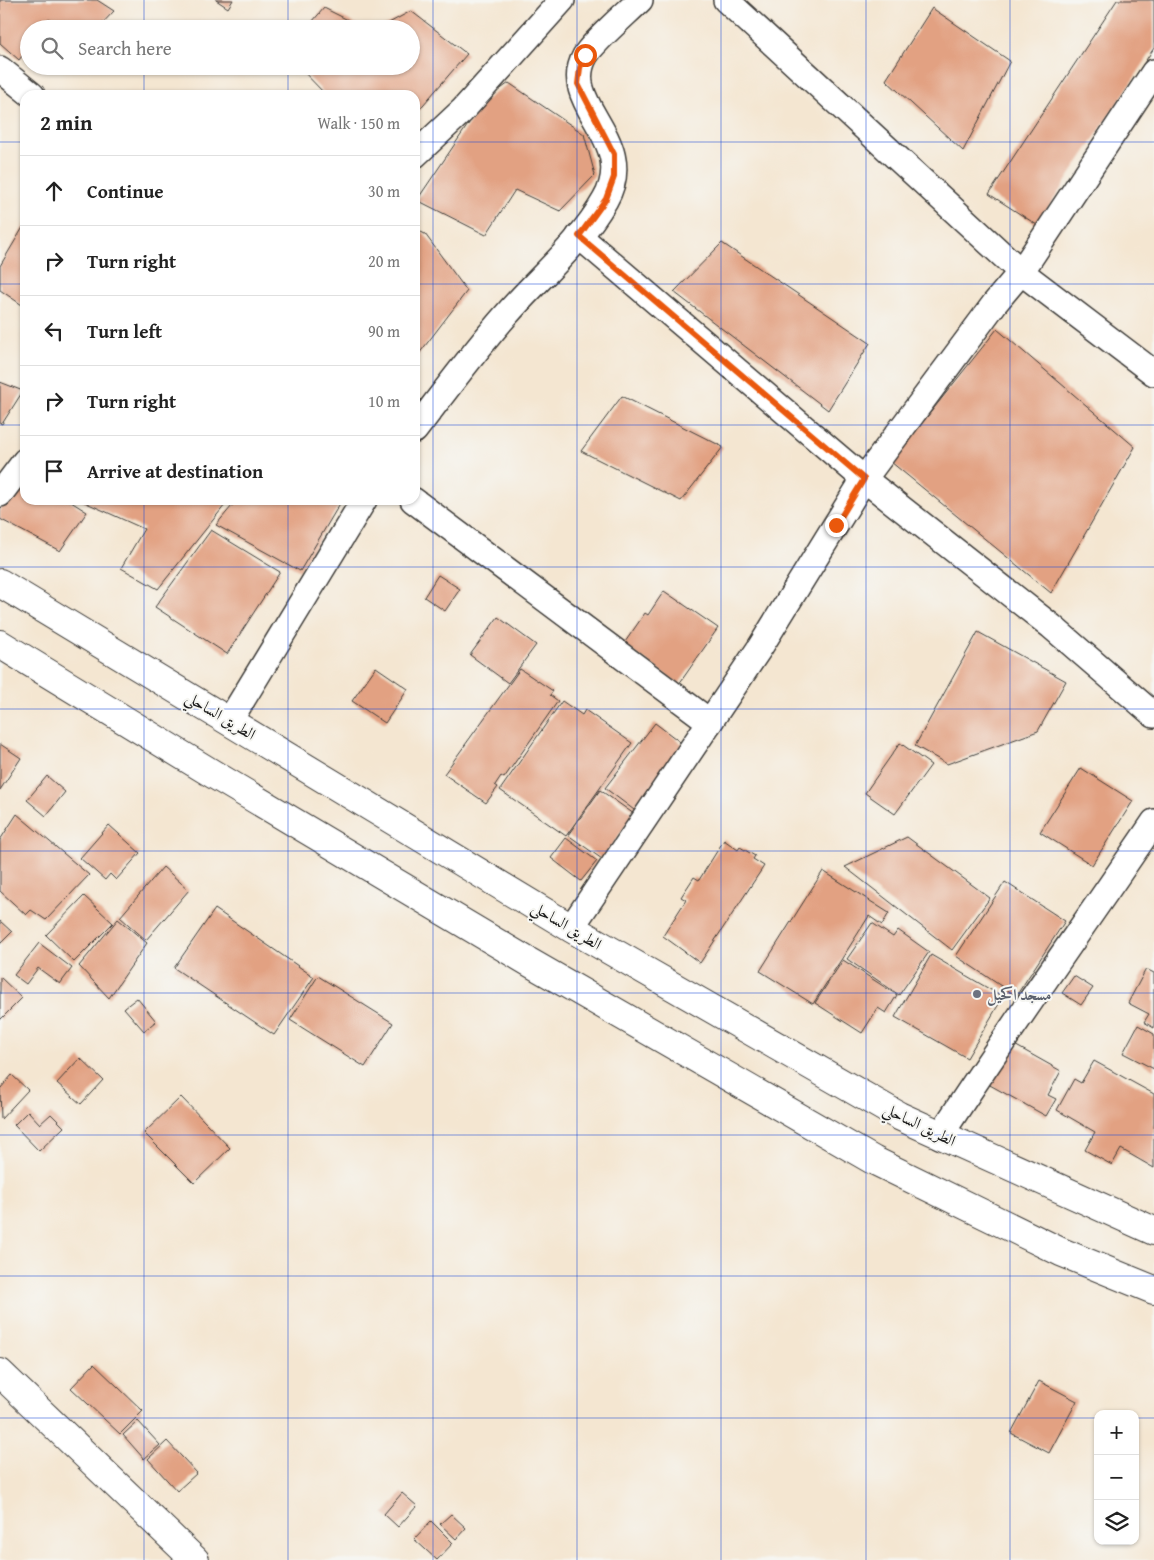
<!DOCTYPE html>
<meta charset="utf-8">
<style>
body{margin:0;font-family:"Gentium Book Plus",Amiri,serif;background:#f2f2f2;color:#222}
.controls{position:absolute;right:15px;bottom:15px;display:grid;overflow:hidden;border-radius:10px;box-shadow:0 1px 4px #0004}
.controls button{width:45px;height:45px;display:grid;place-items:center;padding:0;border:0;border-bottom:1px solid #e0e0e0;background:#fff;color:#222;font:25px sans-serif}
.stop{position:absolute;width:15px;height:15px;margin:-11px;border:4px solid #ea580c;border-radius:50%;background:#fff}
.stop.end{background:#ea580c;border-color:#fff;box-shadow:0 1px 5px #0008}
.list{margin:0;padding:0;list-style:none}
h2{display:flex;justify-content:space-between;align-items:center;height:65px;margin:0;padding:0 20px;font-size:21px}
h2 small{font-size:16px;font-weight:400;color:#767676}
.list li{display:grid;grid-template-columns:32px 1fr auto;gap:15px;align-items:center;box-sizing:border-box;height:70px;padding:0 20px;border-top:1px solid #e0e0e0}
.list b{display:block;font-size:19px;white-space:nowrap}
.list em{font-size:16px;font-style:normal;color:#767676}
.icon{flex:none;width:28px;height:28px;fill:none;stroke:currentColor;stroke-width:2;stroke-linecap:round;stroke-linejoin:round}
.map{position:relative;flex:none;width:1154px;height:1560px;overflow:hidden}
.search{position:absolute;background:#fff;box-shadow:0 1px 4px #0004;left:20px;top:20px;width:400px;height:55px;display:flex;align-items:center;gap:12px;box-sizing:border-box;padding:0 18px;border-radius:28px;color:#767676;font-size:19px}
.panel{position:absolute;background:#fff;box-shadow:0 1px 4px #0004;left:20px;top:90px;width:400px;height:415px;border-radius:15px}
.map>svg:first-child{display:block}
</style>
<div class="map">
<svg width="1154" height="1560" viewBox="0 0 1154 1560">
<rect width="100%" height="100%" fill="#f6f6f2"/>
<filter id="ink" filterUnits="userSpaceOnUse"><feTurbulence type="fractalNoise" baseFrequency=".02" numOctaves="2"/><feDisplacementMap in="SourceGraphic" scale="10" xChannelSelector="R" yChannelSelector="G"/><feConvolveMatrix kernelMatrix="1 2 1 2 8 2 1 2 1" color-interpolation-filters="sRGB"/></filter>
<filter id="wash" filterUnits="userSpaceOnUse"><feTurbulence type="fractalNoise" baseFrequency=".0096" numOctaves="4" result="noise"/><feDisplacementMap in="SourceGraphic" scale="20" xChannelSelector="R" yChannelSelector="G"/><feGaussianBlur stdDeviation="1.12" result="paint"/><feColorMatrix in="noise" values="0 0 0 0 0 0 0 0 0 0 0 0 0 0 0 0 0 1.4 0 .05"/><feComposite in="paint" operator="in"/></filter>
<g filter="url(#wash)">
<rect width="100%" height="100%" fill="#f4e6d1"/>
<g id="blocks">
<!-- building -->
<g fill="#e2a182">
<polygon points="0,0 97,0 114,11 97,29 63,29 49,19 42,29 29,29 29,47 19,60 0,43"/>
<polygon points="216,0 233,0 228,8"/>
<polygon points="1117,0 1154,0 1154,48 1037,225 989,194"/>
<polygon points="324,8 366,29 306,29"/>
<polygon points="932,8 1010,61 963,151 886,80"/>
<polygon points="411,11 467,54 417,112 415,110 415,95 326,95 298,66 411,66 411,29 378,29"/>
<polygon points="509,83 584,134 595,175 560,211 515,190 486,235 417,200 484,101"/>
<polygon points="25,224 25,307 0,290 0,266"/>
<polygon points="415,229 425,234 467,291 415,359"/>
<polygon points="722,243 870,343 828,410 674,292"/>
<polygon points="997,329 1135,447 1051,593 891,462"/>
<polygon points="0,382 23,391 2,424 0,423"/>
<polygon points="622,396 723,447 681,501 581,451"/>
<polygon points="25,479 25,500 68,500 87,512 60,551 0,519 0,509"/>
<polygon points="80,500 229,500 158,589 121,568 144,529"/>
<polygon points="237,500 342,500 300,571 216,525"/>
<polygon points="211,530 280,572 227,654 155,607"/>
<polygon points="438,575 460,589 445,611 424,597"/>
<polygon points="664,591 718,628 679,684 623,645 645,613 648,615"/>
<polygon points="498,617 536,645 508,683 470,655"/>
<polygon points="978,632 1066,681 1038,731 947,764 915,746"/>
<polygon points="376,667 408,689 385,723 352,701"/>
<polygon points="520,669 553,691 550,695 558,701 504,778 501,776 495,785 498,787 486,803 444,774"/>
<polygon points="562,701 582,715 585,710 632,743 566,836 500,790"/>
<polygon points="655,723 688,748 638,813 605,788"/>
<polygon points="900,743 931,765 895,814 865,793"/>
<polygon points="0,744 21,758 0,790"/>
<polygon points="1081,768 1133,801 1092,865 1040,832"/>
<polygon points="47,776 65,792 46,816 27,800"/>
<polygon points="600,790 634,814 602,859 568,835"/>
<polygon points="17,814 89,875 46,920 31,910 26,915 0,891 0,840"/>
<polygon points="109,825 140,853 116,880 110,874 105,880 80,858"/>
<polygon points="907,837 990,898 952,950 845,867"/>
<polygon points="566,838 597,861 581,881 551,858"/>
<polygon points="724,840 738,850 740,847 755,856 753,859 764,866 700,963 663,936 686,900 681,897 694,877 699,880"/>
<polygon points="163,867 189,890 146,940 120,917"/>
<polygon points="823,871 889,913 882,925 869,916 813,1004 760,971"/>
<polygon points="1005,882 1065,921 1016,996 956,956"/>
<polygon points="84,896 113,923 74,962 46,935"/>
<polygon points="215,909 314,977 274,1035 174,968"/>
<polygon points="118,919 147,943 109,998 79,966"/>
<polygon points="0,921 12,932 0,944"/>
<polygon points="872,923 893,937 898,930 929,952 899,995 847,959"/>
<polygon points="39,943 72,968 60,984 38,968 26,984 14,975"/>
<polygon points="931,955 1003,997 967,1058 895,1017"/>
<polygon points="843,960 897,995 886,1013 878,1008 862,1033 815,1003"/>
<polygon points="1146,969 1154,973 1154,1028 1144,1022 1149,1014 1128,1003"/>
<polygon points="318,976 393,1023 365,1067 290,1020"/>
<polygon points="1074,976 1093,988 1081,1005 1062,993"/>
<polygon points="0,977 22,998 0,1020"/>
<polygon points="137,998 156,1021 144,1031 124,1008"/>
<polygon points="1138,1025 1154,1034 1154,1069 1123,1053"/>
<polygon points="1011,1043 1061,1071 1048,1095 1056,1099 1046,1116 988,1084"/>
<polygon points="80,1058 103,1080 81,1104 57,1083"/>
<polygon points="1094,1061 1154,1094 1154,1168 1121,1149 1112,1165 1085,1150 1095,1132 1057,1110 1074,1079 1081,1083"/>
<polygon points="12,1075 28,1090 1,1119 0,1089"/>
<polygon points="181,1097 230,1148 194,1183 144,1133"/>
<polygon points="28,1111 40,1124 51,1114 64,1127 39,1151 14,1125"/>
<polygon points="94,1364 143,1411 120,1434 71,1388"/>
<polygon points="1039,1381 1077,1401 1049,1453 1011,1433"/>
<polygon points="138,1421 160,1445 144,1459 123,1435"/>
<polygon points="167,1441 197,1473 177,1491 148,1459"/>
<polygon points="402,1493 417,1506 398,1527 384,1514"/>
<polygon points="451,1514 466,1528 456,1539 440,1524"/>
<polygon points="431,1521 453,1543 437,1560 414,1539"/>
</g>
</g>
</g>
<g filter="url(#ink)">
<use href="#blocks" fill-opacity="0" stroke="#3c3a37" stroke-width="1"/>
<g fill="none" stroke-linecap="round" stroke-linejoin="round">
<!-- minor casing -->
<g stroke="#3c3a37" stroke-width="28">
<g id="minor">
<polyline points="726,0 1021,272 1154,373"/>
<polyline points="0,69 32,95"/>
<polyline points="415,155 462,111 562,0"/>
<polyline points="579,236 864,479 1051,626 1154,715"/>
<path d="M415,430C445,391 474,351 507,314C539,277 580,244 605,200C640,139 558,105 585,56C592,43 628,12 640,0"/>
<polyline points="0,494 25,461"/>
<polyline points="413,500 710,722"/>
<polyline points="230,720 364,500"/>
<polyline points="571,928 759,649 864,479 995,303 1021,272 1154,72"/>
<path d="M940,1136C1009,1029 1083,927 1154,822"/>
</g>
</g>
<!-- tertiary casing -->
<g stroke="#3c3a37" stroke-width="30">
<polyline id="tertiary" points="0,1373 195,1560"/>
</g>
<!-- trunk casing -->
<g stroke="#3c3a37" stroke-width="30">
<g id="trunk">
<polyline points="0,583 571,928 899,1116 1154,1231"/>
<polyline points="0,644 213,774 529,962 873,1160 1061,1252 1154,1290"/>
</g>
</g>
<!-- minor -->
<use href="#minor" stroke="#fff" stroke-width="25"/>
<!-- tertiary -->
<use href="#tertiary" stroke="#fff" stroke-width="28"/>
<!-- trunk -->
<use href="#trunk" stroke="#fff" stroke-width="28"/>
</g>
</g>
<g fill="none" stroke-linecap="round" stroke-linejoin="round" filter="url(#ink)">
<!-- route -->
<polyline stroke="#ea580c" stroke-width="6" points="585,55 580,68 578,84 614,154 614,177 606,199 579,236 864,479 836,525"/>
</g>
<!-- grid -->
<path fill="none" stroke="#1d4ed8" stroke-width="1" stroke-opacity="0.55" d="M144,0V29M288,0V29M433,0V1560M577,0V1560M721,0V1560M866,0V1560M1010,0V1560M144,66V95M288,66V95M0,142H25M415,142H1154M0,284H25M415,284H1154M0,425H25M415,425H1154M144,500V1560M288,500V1560M0,567H1154M0,709H1154M0,851H1154M0,993H1154M0,1135H1154M0,1276H1154M0,1418H1098M1135,1418H1154"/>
<!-- markers -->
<circle fill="#6b7280" stroke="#f6f6f2" stroke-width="2" cx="977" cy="994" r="5"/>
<g text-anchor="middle" stroke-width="4" stroke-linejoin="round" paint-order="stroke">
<!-- street labels -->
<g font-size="16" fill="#1c1c1c" stroke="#f6f6f2">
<text transform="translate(221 715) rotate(31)" y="6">الطريق الساحلي</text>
<text transform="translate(567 925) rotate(31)" y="6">الطريق الساحلي</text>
<text transform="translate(920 1124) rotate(26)" y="6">الطريق الساحلي</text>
</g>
<!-- worship labels -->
<g font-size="16" font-weight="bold" fill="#5b616d" stroke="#f6f6f2" text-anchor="start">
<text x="987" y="1000">مسجد اكحيل</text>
</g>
</g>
</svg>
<div class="controls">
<button>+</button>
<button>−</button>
<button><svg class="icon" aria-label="layers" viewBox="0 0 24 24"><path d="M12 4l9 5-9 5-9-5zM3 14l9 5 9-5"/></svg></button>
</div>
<div class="stop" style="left:585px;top:55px"></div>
<div class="stop end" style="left:836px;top:525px"></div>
<div class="search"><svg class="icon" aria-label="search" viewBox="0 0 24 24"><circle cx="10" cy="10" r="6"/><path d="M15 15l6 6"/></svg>Search here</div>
<section class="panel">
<h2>2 min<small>Walk · 150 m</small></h2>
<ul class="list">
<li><svg class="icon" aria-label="ahead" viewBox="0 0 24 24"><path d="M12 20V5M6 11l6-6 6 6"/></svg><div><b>Continue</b></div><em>30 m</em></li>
<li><svg class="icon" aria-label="right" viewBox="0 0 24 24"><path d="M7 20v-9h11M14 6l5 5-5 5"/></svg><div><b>Turn right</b></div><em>20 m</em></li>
<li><svg class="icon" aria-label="left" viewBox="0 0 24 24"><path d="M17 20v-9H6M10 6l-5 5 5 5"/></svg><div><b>Turn left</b></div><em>90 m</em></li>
<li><svg class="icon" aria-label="right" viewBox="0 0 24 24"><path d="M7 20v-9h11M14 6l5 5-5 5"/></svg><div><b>Turn right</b></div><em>10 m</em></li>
<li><svg class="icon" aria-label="arrive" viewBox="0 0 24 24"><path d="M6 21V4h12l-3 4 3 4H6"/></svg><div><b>Arrive at destination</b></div></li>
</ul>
</section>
</div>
